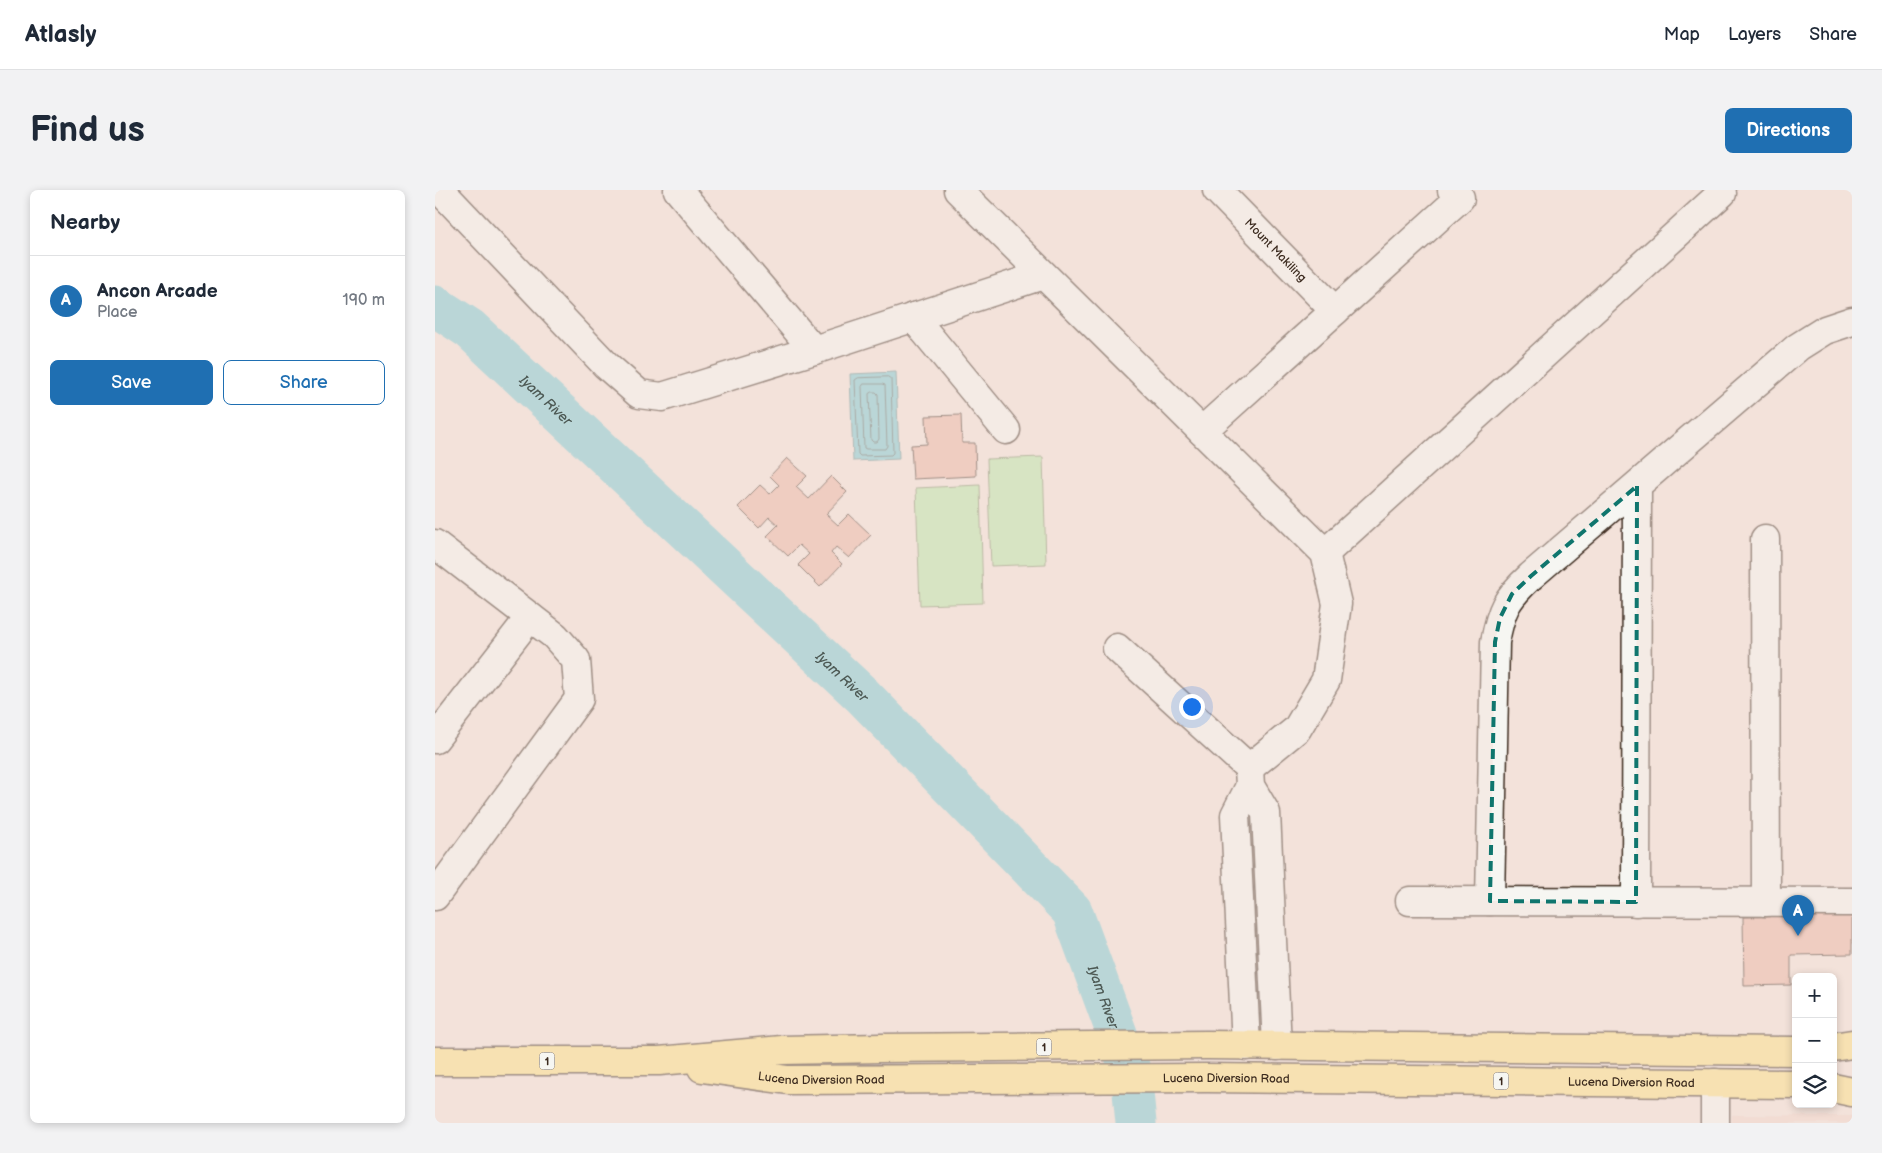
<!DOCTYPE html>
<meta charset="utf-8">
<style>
body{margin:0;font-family:"Balsamiq Sans",sans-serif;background:#f2f2f3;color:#1f2937}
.controls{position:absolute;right:15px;bottom:15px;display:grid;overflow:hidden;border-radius:8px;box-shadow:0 2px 8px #0003}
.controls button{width:45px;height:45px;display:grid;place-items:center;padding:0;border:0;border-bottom:1px solid #e0e1e3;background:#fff;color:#1f2937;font:25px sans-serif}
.you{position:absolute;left:756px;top:516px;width:18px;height:18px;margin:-12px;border:4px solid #fff;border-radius:50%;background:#1a73e8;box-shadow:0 0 0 8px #1a73e833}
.badge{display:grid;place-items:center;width:32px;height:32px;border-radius:50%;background:#1f6fb2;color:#fff;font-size:16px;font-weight:700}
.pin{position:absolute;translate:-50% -41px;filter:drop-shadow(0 1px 2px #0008)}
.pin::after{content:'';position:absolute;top:26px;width:18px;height:15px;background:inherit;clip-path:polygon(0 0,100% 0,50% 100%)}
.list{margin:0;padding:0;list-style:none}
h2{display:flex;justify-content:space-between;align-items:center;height:65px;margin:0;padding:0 20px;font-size:21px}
h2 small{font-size:16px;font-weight:400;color:#747a83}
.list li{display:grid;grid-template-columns:32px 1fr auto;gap:15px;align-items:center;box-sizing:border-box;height:90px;padding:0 20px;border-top:1px solid #e0e1e3}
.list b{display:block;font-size:19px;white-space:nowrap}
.list p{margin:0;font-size:16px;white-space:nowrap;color:#747a83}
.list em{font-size:16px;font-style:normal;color:#747a83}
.actions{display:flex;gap:10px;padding:15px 20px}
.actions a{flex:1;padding:11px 0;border:1px solid #1f6fb2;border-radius:8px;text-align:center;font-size:18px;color:#1f6fb2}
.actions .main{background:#1f6fb2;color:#fff}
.icon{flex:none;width:28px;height:28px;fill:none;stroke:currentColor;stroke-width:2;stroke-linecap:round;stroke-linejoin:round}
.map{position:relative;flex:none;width:1417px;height:933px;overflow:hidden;border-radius:8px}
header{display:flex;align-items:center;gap:30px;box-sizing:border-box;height:70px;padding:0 25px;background:#fff;border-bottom:1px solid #e0e1e3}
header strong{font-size:24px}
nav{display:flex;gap:28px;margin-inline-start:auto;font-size:18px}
.intro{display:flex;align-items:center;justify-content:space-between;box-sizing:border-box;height:120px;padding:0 30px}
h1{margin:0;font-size:35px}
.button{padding:12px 22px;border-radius:8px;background:#1f6fb2;color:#fff;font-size:18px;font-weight:700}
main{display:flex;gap:30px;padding:0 30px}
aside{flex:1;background:#fff;border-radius:8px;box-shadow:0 2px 8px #0003}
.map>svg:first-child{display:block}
</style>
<header>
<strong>Atlasly</strong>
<nav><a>Map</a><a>Layers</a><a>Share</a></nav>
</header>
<div class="intro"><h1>Find us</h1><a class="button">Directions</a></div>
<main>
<aside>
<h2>Nearby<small></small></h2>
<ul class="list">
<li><span class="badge">A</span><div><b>Ancon Arcade</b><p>Place</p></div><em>190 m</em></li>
</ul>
<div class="actions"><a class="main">Save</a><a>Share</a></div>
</aside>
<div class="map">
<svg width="1417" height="933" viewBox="0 0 1417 933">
<rect width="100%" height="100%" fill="#f3e2da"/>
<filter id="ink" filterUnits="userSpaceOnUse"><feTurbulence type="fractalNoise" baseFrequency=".02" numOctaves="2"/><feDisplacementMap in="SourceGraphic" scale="10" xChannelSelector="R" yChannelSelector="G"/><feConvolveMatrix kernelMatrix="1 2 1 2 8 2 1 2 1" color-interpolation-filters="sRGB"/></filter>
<g filter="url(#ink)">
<!-- built -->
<polygon fill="#f1d4c9" points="1297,925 1417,926 1417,933 1297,933"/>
<!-- green -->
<g fill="#b7e7a6" stroke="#798862">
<polygon points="608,267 611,374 556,376 552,269"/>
<polygon points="545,295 548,413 485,415 481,298"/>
</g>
<!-- water -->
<polygon fill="#77c8d2" stroke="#5f898a" points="461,182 464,269 418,271 415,184"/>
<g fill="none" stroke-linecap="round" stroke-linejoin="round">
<!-- shore -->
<g stroke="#536966" stroke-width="1">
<polygon points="453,187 456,189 458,263 456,265 425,266 423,264 420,190 423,188"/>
<polygon points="429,194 447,194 450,195 452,256 450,259 431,259 429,258 427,197"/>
<polygon points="437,202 441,202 443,204 444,249 442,252 438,252 436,250 434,204"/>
</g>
<!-- river -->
<path stroke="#77c8d2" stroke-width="41" id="s1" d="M0,116L35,139L427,505L637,721L696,882L701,933"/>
</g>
<!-- building -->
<g fill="#ebb3a2" stroke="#3b2a1e">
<polygon points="526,225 527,253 540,253 541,286 478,289 476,255 492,254 491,226"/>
<polygon points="352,268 372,286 361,297 374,309 396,286 412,302 391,324 403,335 414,324 436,345 414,368 401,357 396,363 407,374 385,397 363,375 374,364 364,355 353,366 332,346 343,335 334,327 324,338 303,317 325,295 335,304 344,295 335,286"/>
<polygon points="1417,725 1417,764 1356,765 1356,795 1309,796 1308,727"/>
</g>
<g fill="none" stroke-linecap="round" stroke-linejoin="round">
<!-- minor casing -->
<g stroke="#3b2a1e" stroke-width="31">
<g id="minor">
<polyline points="5,0 171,175 204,204 227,207 379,160 608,85"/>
<polyline points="243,0 379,160"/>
<polyline points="523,0 890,363 902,414 891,490 862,539 814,578"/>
<path id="s2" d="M782,0L900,121"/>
<polyline points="478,127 571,240"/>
<polyline points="767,241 1025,8 1017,0"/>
<polyline points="1330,349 1331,712"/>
<polyline points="0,354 120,446 141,470 144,509 0,706"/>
<polyline points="890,363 1287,3 1284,0"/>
<polyline points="682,458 814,578 815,596 831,623 842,856"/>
<polyline points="0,549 95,427"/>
<polyline points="975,711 1417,712"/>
<path d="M1055,711L1060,452C1066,419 1071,409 1096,386L1363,157L1390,140L1417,131"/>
<polyline points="1201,712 1202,296"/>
<polyline points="811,856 800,625 815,596"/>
<polyline points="1280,893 1280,933"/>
</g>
</g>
<!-- highway casing -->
<g stroke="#3b2a1e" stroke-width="31">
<g id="highway">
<polyline points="1398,857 1417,854"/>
<polyline points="0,871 224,871 347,860 446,858 772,855 1361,861"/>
<path id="s3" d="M267,878L353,890L772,888L1361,894"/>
<polyline points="1398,898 1417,902"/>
</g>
</g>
<!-- minor -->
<use href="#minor" stroke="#f6f6f2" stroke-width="28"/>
<!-- highway -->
<use href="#highway" stroke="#fce080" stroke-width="28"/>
</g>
</g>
<!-- marked area -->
<path d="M0 0H1417V933H0ZM1202,296L1201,712L1055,711L1060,452L1065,428L1077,404L1096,386Z" fill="#f3e2da" fill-opacity=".55" fill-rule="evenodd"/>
<path fill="none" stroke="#0f766e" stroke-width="4" stroke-dasharray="10 6" stroke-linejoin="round" d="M1202,296L1201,712L1055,711L1060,452L1065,428L1077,404L1096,386Z"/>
<g text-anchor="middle" stroke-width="4" stroke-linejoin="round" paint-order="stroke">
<!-- shield labels -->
<g fill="#f6f6f2" stroke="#73675e" stroke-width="1">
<rect x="601.5" y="848.5" width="15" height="17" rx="4"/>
<rect x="104.5" y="862.5" width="15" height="17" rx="4"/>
<rect x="1058.5" y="882.5" width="15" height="17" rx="4"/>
</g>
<g font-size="11" font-weight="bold" fill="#3b2a1e">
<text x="609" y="861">1</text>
<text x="112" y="875">1</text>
<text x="1066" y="895">1</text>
</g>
<!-- street labels -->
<g font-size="12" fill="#3b2a1e" stroke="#f6f6f2">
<text dy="4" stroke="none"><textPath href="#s2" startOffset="84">Mount Makiling</textPath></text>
<text dy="4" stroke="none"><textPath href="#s3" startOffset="120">Lucena Diversion Road</textPath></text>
<text dy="4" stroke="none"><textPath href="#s3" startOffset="525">Lucena Diversion Road</textPath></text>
<text dy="4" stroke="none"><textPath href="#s3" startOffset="930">Lucena Diversion Road</textPath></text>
</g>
<!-- water labels -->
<g font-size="14" font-style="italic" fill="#4d5954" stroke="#f6f6f2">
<text dy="5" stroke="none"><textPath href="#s1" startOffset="146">Iyam River</textPath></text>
<text dy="5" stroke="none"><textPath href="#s1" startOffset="551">Iyam River</textPath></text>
<text dy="5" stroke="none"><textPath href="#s1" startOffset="971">Iyam River</textPath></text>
</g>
</g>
</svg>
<div class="controls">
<button>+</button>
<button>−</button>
<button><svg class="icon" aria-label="layers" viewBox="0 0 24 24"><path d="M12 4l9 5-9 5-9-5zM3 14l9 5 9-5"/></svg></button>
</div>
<div class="you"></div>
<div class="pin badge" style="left:1363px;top:746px">A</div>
</div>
</main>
